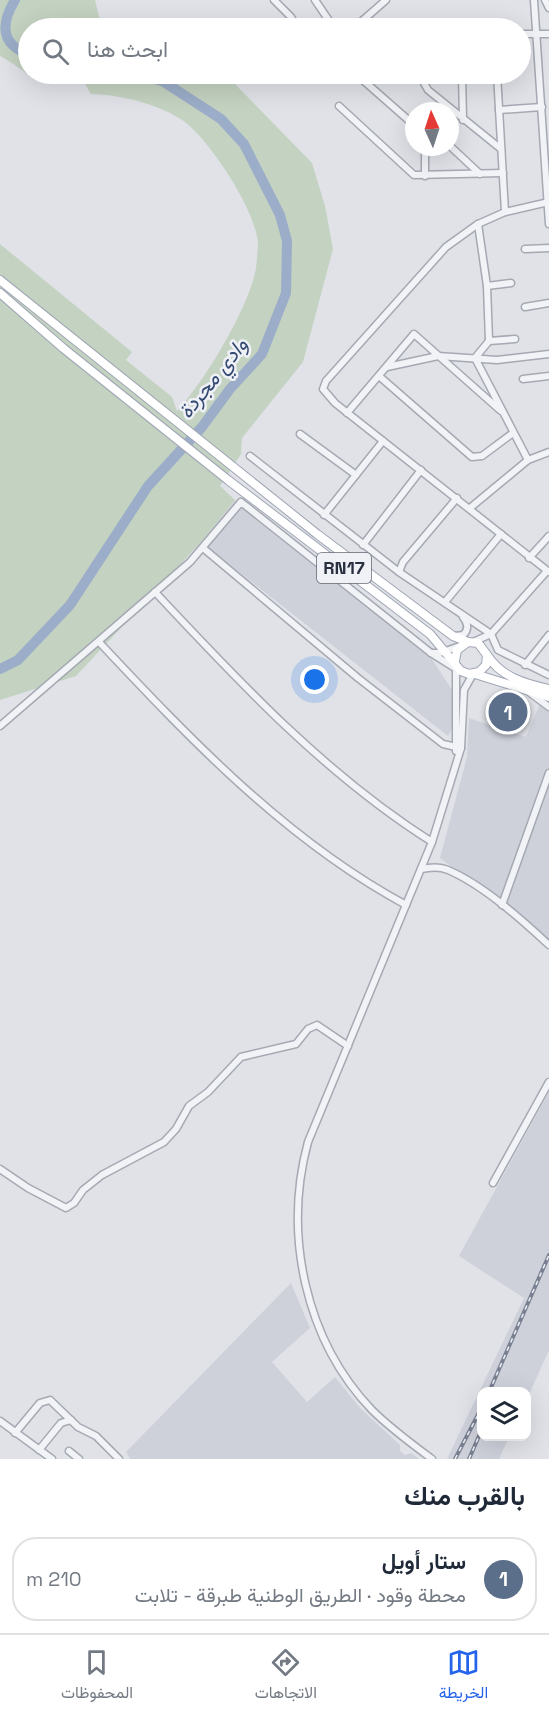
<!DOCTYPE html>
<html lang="ar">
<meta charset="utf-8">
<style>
body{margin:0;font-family:"Space Grotesk",Vazirmatn,sans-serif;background:#f6f6f7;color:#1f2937;direction:rtl}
.controls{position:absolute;right:18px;bottom:18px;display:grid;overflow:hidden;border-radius:12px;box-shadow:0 6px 24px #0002}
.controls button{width:54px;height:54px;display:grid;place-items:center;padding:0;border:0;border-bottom:2px solid #e0e1e3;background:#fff;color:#1f2937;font:30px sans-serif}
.compass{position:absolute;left:405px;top:102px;width:54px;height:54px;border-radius:50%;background:#fff;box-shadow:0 6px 24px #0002;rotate:357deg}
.you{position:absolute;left:315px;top:680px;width:21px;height:21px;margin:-15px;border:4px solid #fff;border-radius:50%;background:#1a73e8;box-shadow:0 0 0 9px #1a73e833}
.badge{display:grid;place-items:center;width:39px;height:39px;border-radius:50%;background:#2563eb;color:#fff;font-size:20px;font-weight:700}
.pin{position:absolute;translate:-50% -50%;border:3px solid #fff;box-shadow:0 2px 6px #0006}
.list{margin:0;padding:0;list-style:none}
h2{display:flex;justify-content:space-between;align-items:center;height:78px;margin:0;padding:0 24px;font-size:26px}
h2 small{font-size:20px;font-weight:400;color:#747a83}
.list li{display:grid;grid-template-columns:39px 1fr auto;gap:18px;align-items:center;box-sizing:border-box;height:84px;margin:0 12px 12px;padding:0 12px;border:2px solid #e0e1e3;border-radius:24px}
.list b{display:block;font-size:22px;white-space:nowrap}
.list p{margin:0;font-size:20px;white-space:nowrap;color:#747a83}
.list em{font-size:20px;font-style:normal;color:#747a83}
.icon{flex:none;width:33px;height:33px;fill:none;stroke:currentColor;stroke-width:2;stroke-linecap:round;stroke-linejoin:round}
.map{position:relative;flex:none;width:549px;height:1459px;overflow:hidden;direction:ltr}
.search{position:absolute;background:#fff;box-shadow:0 6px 24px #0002;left:18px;right:18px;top:18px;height:66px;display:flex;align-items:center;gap:15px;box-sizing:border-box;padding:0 21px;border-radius:33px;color:#747a83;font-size:22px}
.sheet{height:174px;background:#fff}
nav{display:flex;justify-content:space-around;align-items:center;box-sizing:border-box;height:84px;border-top:2px solid #e0e1e3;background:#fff;font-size:16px;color:#747a83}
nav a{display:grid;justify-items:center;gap:3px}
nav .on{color:#2563eb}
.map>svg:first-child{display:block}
</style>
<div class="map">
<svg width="549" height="1459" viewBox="0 0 549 1459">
<rect width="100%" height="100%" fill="#e0e2e8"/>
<!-- built -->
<g fill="#ced1da">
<polygon points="235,500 430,656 452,690 455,724 448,736 201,542"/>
<polygon points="542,699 549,701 549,940 440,858 467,757 469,718 526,737"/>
<polygon points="549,1092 549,1350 527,1399 526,1392 482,1392 482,1436 509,1437 499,1459 447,1459 524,1298 459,1256"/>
<polygon points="291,1283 310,1328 272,1362 307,1402 335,1377 360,1408 400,1445 400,1451 405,1455 411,1453 419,1459 130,1459 126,1452"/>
</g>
<!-- green -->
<path fill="#c4d2c1" d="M0,0H95L102,28H28V74H204L232,81L312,163L325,206L333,249L303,362L242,438L241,454L220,486L235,500L201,542L76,676L0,700V244L132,352L126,360L172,397L177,411C204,382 246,312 255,273C257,265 257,254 258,246C259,214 208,137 182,120C156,103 120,95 91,94L81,77C30,88 38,77 0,56Z"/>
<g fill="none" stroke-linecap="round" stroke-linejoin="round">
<!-- river -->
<g stroke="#9badc8" stroke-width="10">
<path d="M15,0C1,23 0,44 28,54"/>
<polyline points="0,669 18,660 70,605 148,486 202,427 230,389 262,354 286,293 287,241 280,215 244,144 221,119 164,82 141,74"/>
</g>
<!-- minor casing -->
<g stroke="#a5a9b2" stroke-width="9">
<g id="minor">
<polyline points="274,0 291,17 297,28"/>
<polyline points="315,0 334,28"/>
<polyline points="534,0 549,224"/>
<polyline points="545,0 549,8"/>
<polyline points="354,28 386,0"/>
<polyline points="520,34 549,34"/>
<polyline points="356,74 414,125"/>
<polyline points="423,74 424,83 428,90 501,149"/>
<polyline points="462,74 463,120"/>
<polyline points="497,74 505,212"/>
<polyline points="339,106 414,175 503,173"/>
<polyline points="499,110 542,107"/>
<polyline points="450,146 480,174"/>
<polyline points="425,147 425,176"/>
<polyline points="549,202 505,212 478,224 446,247 326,381 323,389 335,403 549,572"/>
<polyline points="525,249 549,248"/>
<polyline points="487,286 511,283"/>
<polyline points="525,307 549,303"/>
<polyline points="489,341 515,339"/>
<polyline points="475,358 489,341 487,286 478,224"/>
<polyline points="475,358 528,460"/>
<polyline points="387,367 438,356 497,360 549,354"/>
<polyline points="379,376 472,457 482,456 513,433"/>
<polyline points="523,379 549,376"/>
<polyline points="347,413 414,334 501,411"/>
<polyline points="300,434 356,475"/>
<polyline points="250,456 399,572 491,634 498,650 549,675"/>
<polyline points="470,508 528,460 549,452"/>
<polyline points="324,515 383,441"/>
<polyline points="363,545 421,470"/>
<polyline points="203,548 358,678 443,744 461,748"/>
<polyline points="529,558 549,536"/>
<polyline points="399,572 403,562 457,498"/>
<path d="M155,592C240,683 326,775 432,842"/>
<polyline points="445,602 501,534"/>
<path d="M455,636L463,635C469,630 468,623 463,617"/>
<path d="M99,642C190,739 287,841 406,905"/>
<polyline points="473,642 491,634 547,571"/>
<polyline points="431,653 440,653 460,646"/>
<polyline points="525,665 549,635"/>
<polyline points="456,668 456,751"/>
<polyline points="529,692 549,707"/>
<polyline points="0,726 190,562 241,502 431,653 458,670"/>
<path d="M421,869C430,867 439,866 448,870C483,885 521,919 549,945"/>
<polyline points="502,905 549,773"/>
<polyline points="0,1169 28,1188 66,1208 74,1203 83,1190 102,1175 164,1142 176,1129 189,1106 208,1092 241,1057 296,1044 308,1029 317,1025 348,1046"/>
<polyline points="493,1183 549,1082"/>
<polyline points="0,1421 52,1459"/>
<polyline points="15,1433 40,1403 50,1400 78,1427 96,1436 119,1459"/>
<polyline points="39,1450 61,1423 71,1420"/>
<polyline points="69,1451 79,1459"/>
<path d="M432,1459C412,1444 390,1428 372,1410C305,1340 283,1234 308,1142L432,842L461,748L464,690L473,674"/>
</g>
</g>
<!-- major casing -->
<g stroke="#9fa6b4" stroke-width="10">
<g id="major">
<polyline points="0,280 317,534 453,636 468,642"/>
<polyline points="0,293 63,348 228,480 430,634 461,671 469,674 479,672 486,665 487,655 478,643 468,642 457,650 455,661"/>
<path d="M487,655C501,677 525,684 549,689"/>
<polyline points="475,674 549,697"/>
</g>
</g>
<!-- minor -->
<use href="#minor" stroke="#f2f3f7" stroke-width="6"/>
<!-- major -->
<use href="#major" stroke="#fff" stroke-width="8"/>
<!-- rail casing -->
<g stroke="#798092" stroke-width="4">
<g id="rail">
<polyline points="489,1392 549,1255"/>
<polyline points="455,1459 482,1407"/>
<polyline points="469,1459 482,1429"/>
</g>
</g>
<!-- rail -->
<use href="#rail" stroke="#eff1f6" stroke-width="1.5" stroke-dasharray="4.5" stroke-linecap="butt"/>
</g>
<g text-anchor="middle" stroke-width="5" stroke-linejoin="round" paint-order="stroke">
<!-- shield labels -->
<rect fill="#eff1f6" stroke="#646976" stroke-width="1.5" x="317" y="553" width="54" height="30" rx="4.5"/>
<g font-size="18" font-weight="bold" fill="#292f3f">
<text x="344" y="574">RN17</text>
</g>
<!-- water labels -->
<g font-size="21" font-style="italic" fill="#344a72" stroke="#eff1f6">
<text transform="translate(213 378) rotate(-51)" y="7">وادي مجردة</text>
</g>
</g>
</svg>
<div class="controls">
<button><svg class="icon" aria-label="layers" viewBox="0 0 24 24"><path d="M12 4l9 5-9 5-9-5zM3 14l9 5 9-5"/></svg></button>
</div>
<svg class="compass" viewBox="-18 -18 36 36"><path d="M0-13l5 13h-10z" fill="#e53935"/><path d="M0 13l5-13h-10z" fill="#747a83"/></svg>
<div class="you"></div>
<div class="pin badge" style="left:508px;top:712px;background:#5c6f8a">1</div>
<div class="search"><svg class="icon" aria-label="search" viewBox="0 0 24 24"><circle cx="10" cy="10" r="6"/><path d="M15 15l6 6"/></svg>ابحث هنا</div>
</div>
<section class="sheet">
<h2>بالقرب منك<small></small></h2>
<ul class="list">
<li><span class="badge" style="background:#5c6f8a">1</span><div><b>ستار أويل</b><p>محطة وقود · الطريق الوطنية طبرقة - تلابت</p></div><em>210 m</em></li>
</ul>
</section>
<nav>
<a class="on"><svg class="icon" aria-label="map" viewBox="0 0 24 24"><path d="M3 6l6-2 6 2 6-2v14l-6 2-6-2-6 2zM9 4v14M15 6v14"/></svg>الخريطة</a>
<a><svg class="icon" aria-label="directions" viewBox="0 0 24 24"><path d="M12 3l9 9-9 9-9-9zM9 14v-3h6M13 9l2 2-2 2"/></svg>الاتجاهات</a>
<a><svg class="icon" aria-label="saved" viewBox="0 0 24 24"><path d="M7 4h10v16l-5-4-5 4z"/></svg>المحفوظات</a>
</nav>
